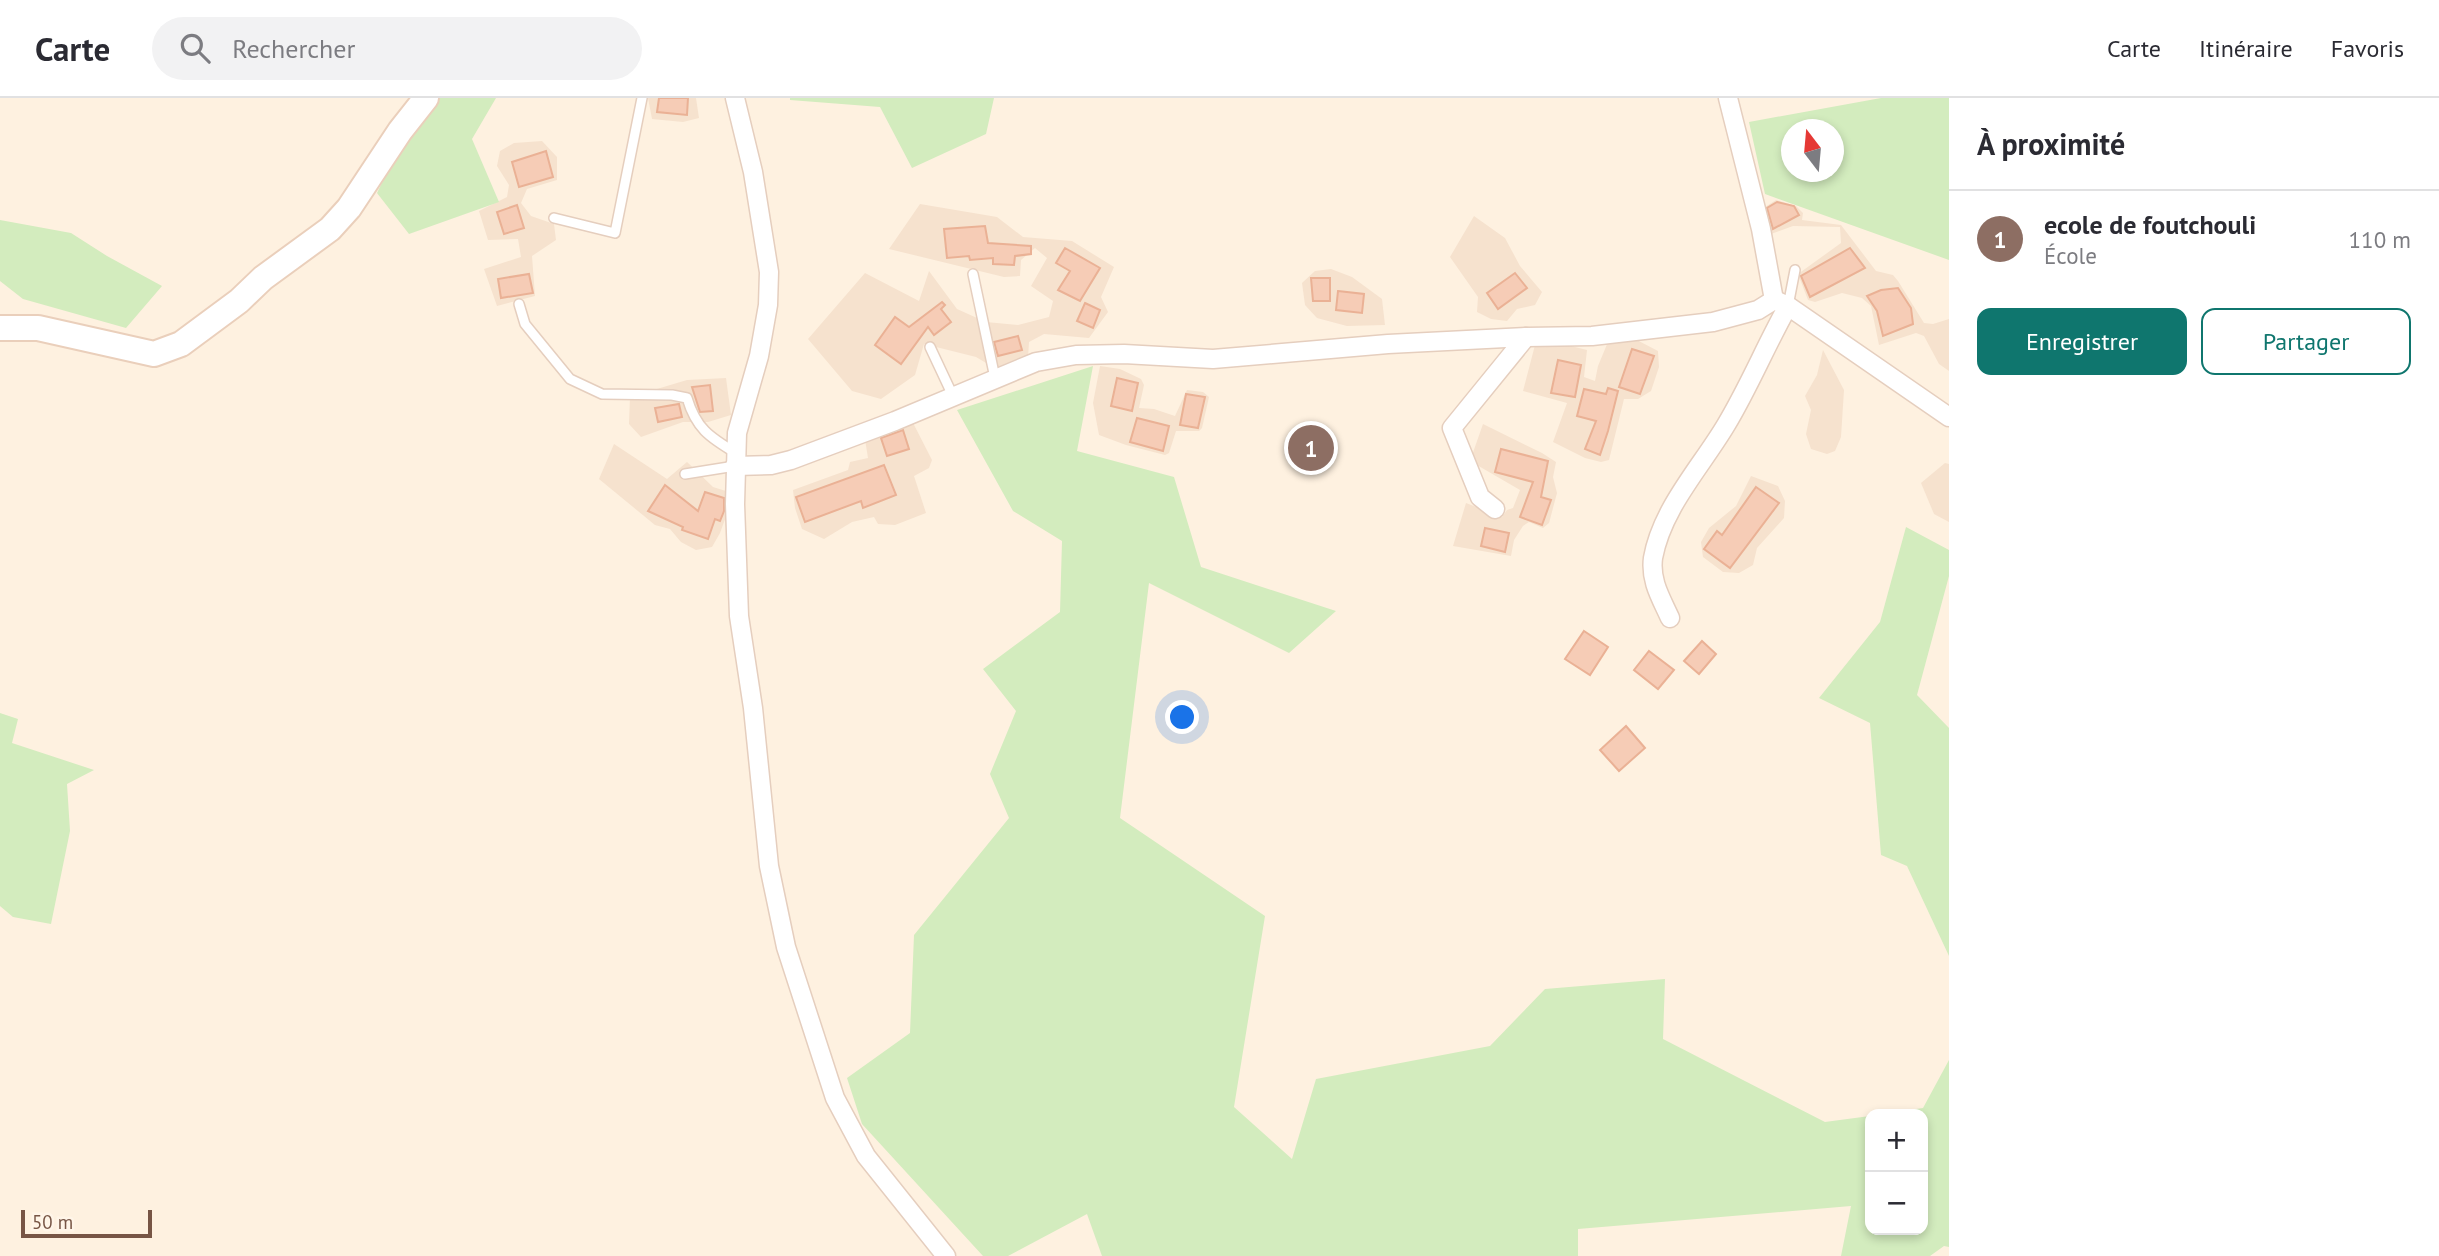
<!DOCTYPE html>
<html lang="fr">
<meta charset="utf-8">
<style>
body{margin:0;font-family:"PT Sans",sans-serif;background:#f2f2f3;color:#2b2b33}
.controls{position:absolute;right:21px;bottom:21px;display:grid;overflow:hidden;border-radius:14px;box-shadow:0 4px 10px #0003}
.controls button{width:63px;height:63px;display:grid;place-items:center;padding:0;border:0;border-bottom:2px solid #e1e1e2;background:#fff;color:#2b2b33;font:35px sans-serif}
.compass{position:absolute;left:1781px;top:21px;width:63px;height:63px;border-radius:50%;background:#fff;box-shadow:0 4px 10px #0003;rotate:344deg}
.scale{position:absolute;left:21px;bottom:18px;width:131px;box-sizing:border-box;padding-left:7px;border:4px solid #775545;border-top:0;font-size:19px;line-height:24px;white-space:nowrap;color:#775545;-webkit-text-stroke:5px #fff5e8;paint-order:stroke}
.you{position:absolute;left:1183px;top:620px;width:24px;height:24px;margin:-18px;border:5px solid #fff;border-radius:50%;background:#1a73e8;box-shadow:0 0 0 10px #1a73e833}
.badge{display:grid;place-items:center;width:46px;height:46px;border-radius:50%;background:#0f766e;color:#fff;font-size:23px;font-weight:700}
.pin{position:absolute;translate:-50% -50%;border:4px solid #fff;box-shadow:0 2px 7px #0006}
.list{margin:0;padding:0;list-style:none}
h2{display:flex;justify-content:space-between;align-items:center;height:91px;margin:0;padding:0 28px;font-size:30px}
h2 small{font-size:23px;font-weight:400;color:#7c7c81}
.list li{display:grid;grid-template-columns:46px 1fr auto;gap:21px;align-items:center;box-sizing:border-box;height:98px;padding:0 28px;border-top:2px solid #e1e1e2}
.list b{display:block;font-size:26px;white-space:nowrap}
.list p{margin:0;font-size:23px;white-space:nowrap;color:#7c7c81}
.list em{font-size:23px;font-style:normal;color:#7c7c81}
.actions{display:flex;gap:14px;padding:21px 28px}
.actions a{flex:1;padding:16px 0;border:2px solid #0f766e;border-radius:14px;text-align:center;font-size:24px;color:#0f766e}
.actions .main{background:#0f766e;color:#fff}
.icon{flex:none;width:38px;height:38px;fill:none;stroke:currentColor;stroke-width:2;stroke-linecap:round;stroke-linejoin:round}
.map{position:relative;flex:none;width:1949px;height:1158px;overflow:hidden}
header{display:flex;align-items:center;gap:42px;box-sizing:border-box;height:98px;padding:0 35px;background:#fff;border-bottom:2px solid #e1e1e2}
header strong{font-size:33px}
nav{display:flex;gap:38px;margin-inline-start:auto;font-size:24px}
.search{width:490px;height:63px;background:#f2f2f3;display:flex;align-items:center;gap:18px;box-sizing:border-box;padding:0 24px;border-radius:38px;color:#7c7c81;font-size:26px}
main{display:flex}
aside{flex:1;background:#fff}
.map>svg:first-child{display:block}
</style>
<header>
<strong>Carte</strong>
<div class="search"><svg class="icon" aria-label="search" viewBox="0 0 24 24"><circle cx="10" cy="10" r="6"/><path d="M15 15l6 6"/></svg>Rechercher</div>
<nav><a>Carte</a><a>Itinéraire</a><a>Favoris</a></nav>
</header>
<main>
<div class="map">
<svg width="1949" height="1158" viewBox="0 0 1949 1158">
<rect width="100%" height="100%" fill="#fef1e0"/>
<!-- residential -->
<g fill="#f6e2ce">
<polygon points="648,0 696,0 699,20 683,24 652,21"/>
<polygon points="542,43 557,59 557,82 527,91 521,105 531,118 554,126 556,142 532,158 535,198 497,208 484,171 521,159 518,141 488,142 479,113 507,99 509,87 497,68 500,53 514,45"/>
<polygon points="1776,102 1796,108 1803,115 1802,122 1841,127 1876,173 1893,177 1898,183 1924,225 1933,226 1949,221 1949,273 1939,266 1924,238 1916,235 1879,247 1871,208 1862,200 1842,195 1815,204 1808,202 1798,176 1841,145 1840,129 1793,128 1771,136 1762,111"/>
<polygon points="920,106 997,119 1023,139 1072,143 1114,169 1101,199 1108,214 1089,240 1044,236 1029,244 1028,260 998,272 976,259 924,246 915,277 881,301 852,293 808,241 865,175 919,203 929,173 957,211 986,224 1018,227 1049,219 1053,203 1031,188 1047,160 1035,150 1021,162 1020,178 1004,179 889,151"/>
<polygon points="1474,118 1505,140 1520,168 1542,194 1535,207 1517,211 1507,223 1491,221 1477,214 1478,199 1450,159"/>
<polygon points="1331,171 1352,179 1382,201 1385,227 1347,228 1317,220 1305,207 1302,185 1315,173"/>
<polygon points="1610,239 1635,241 1658,253 1659,269 1651,293 1638,301 1624,301 1609,362 1601,364 1585,360 1553,344 1567,305 1523,293 1535,247 1555,244 1587,252 1584,279 1595,283 1598,268"/>
<polygon points="1823,252 1844,292 1841,339 1835,353 1827,356 1811,351 1806,336 1811,312 1805,298 1817,277"/>
<polygon points="1100,268 1120,271 1141,281 1144,287 1139,310 1154,311 1175,318 1187,292 1203,294 1209,299 1202,330 1199,333 1176,333 1169,355 1165,357 1126,347 1099,337 1093,305"/>
<polygon points="726,280 731,317 708,324 683,324 641,339 629,326 630,299 687,282"/>
<polygon points="911,321 932,362 929,370 914,378 926,415 895,427 878,426 874,419 852,424 824,441 802,431 795,410 793,392 848,372 850,364 868,360 863,329"/>
<polygon points="1483,326 1542,355 1556,364 1553,379 1557,395 1549,425 1543,430 1529,424 1523,428 1514,442 1511,458 1453,448 1466,405 1502,419 1507,412 1513,410 1520,392 1470,363"/>
<polygon points="614,346 667,381 687,364 713,389 729,394 731,405 720,435 712,449 696,452 681,444 670,431 655,427 599,381"/>
<polygon points="1945,365 1949,366 1949,424 1934,416 1921,385"/>
<polygon points="1751,378 1778,388 1785,403 1784,420 1757,450 1753,467 1739,475 1723,474 1703,459 1701,444 1709,430 1736,408"/>
</g>
<!-- green -->
<g fill="#d3ecbe" fill-rule="evenodd">
<polygon points="438,0 496,0 472,41 499,104 409,136 377,95 402,43"/>
<polygon points="790,0 994,0 986,36 912,70 880,9 790,2"/>
<path d="M1881,0H1949V162L1765,96L1749,24ZM1792,32H1834V74H1792Z"/>
<polygon points="0,122 71,135 107,158 162,188 126,230 23,201 0,183"/>
<polygon points="1093,268 1077,353 1174,379 1201,469 1336,513 1289,555 1149,485 1120,720 1265,818 1234,1009 1292,1061 1316,981 1490,948 1545,891 1665,881 1663,941 1825,1024 1870,1018 1870,1132 1923,1132 1923,1016 1881,1016 1923,1010 1949,962 1949,1149 1944,1148 1930,1158 1841,1158 1851,1108 1578,1131 1578,1158 1102,1158 1087,1116 1008,1158 983,1158 862,1026 847,980 910,935 914,837 1009,720 990,676 1016,613 983,571 1060,514 1062,443 1013,413 957,312"/>
<polygon points="1906,429 1949,452 1949,478 1917,597 1949,630 1949,858 1907,768 1881,757 1870,625 1819,600 1880,524"/>
<polygon points="0,615 18,621 12,645 94,672 67,686 70,733 51,826 13,819 0,808"/>
</g>
<!-- building -->
<g fill="#f6ccb6" stroke="#eab195" stroke-width="2">
<polygon points="659,0 688,0 687,17 657,14"/>
<polygon points="546,53 553,79 519,89 512,64"/>
<polygon points="1777,104 1794,108 1799,117 1773,131 1767,110"/>
<polygon points="517,107 524,130 504,136 497,114"/>
<polygon points="985,128 988,145 1031,148 1031,156 1015,158 1014,167 993,166 993,160 970,162 969,158 947,160 944,131"/>
<polygon points="1065,150 1100,170 1080,203 1058,192 1070,173 1056,165"/>
<polygon points="1850,150 1865,170 1810,199 1801,178"/>
<polygon points="1515,175 1527,190 1498,211 1487,195"/>
<polygon points="529,176 533,195 501,200 498,181"/>
<polygon points="1311,180 1330,180 1330,203 1313,203"/>
<polygon points="1898,190 1911,210 1913,226 1883,238 1877,213 1867,198 1881,192"/>
<polygon points="1338,193 1364,196 1362,215 1336,212"/>
<polygon points="942,204 945,207 941,211 951,224 934,237 928,229 901,266 875,247 895,219 909,229"/>
<polygon points="1085,205 1100,212 1093,230 1077,223"/>
<polygon points="1018,238 1022,252 998,258 994,244"/>
<polygon points="1632,251 1654,258 1640,296 1619,289"/>
<polygon points="1558,262 1581,267 1575,299 1551,295"/>
<polygon points="1117,280 1138,285 1132,313 1111,308"/>
<polygon points="710,287 713,313 700,314 692,289"/>
<polygon points="1608,290 1618,293 1608,333 1600,357 1585,351 1596,323 1577,318 1584,291 1606,296"/>
<polygon points="1186,296 1205,299 1198,330 1180,327"/>
<polygon points="679,306 682,319 658,324 655,310"/>
<polygon points="1137,320 1169,328 1163,353 1130,344"/>
<polygon points="903,332 909,351 887,358 881,340"/>
<polygon points="1302,332 1330,346 1320,367 1292,353"/>
<polygon points="1501,351 1548,363 1541,399 1551,402 1542,427 1520,419 1533,384 1495,374"/>
<polygon points="884,367 896,397 863,410 861,403 805,424 796,399"/>
<polygon points="665,387 698,413 705,394 724,400 724,413 720,423 715,421 708,441 682,432 683,429 648,413"/>
<polygon points="1756,389 1779,405 1730,470 1704,451 1717,433 1722,437"/>
<polygon points="1485,430 1509,435 1505,454 1481,448"/>
<polygon points="1584,533 1608,549 1590,577 1565,561"/>
<polygon points="1702,543 1716,556 1699,576 1684,563"/>
<polygon points="1649,553 1674,572 1658,591 1634,572"/>
<polygon points="1626,628 1645,650 1619,673 1600,652"/>
</g>
<g fill="none" stroke-linecap="round" stroke-linejoin="round">
<!-- lane casing -->
<g stroke="#e5cebe" stroke-width="12">
<g id="lane">
<polyline points="554,120 615,135 642,0"/>
<polyline points="973,176 995,280"/>
<path d="M519,206L525,226L570,281L602,296L672,297L687,300C696,330 709,339 736,355"/>
<polyline points="1788,208 1795,172"/>
<polyline points="930,249 953,298"/>
<polyline points="685,376 735,368"/>
</g>
</g>
<!-- street casing -->
<g stroke="#e5cebe" stroke-width="21">
<g id="street">
<polyline points="735,0 753,74 769,174 768,207 759,258 737,335 735,406 739,518 753,610 769,768 786,849 835,1000 866,1058 946,1158"/>
<polyline points="1777,203 1788,208 1949,319"/>
<polyline points="735,368 771,367 791,362 895,323 1036,264 1076,257 1124,256 1213,261 1388,246 1526,239 1592,238 1713,224 1758,212 1774,202 1761,131 1728,0"/>
<polyline points="1495,411 1480,399 1452,330 1526,239"/>
<path d="M1670,520C1661,500 1650,483 1653,460C1662,410 1701,369 1726,327C1749,289 1766,247 1788,208"/>
</g>
</g>
<!-- secondary casing -->
<g stroke="#eacfbb" stroke-width="28">
<polyline id="secondary" points="0,230 38,230 154,256 181,246 239,203 263,180 330,131 349,110 400,33 426,0"/>
</g>
<!-- lane -->
<use href="#lane" stroke="#fff" stroke-width="9"/>
<!-- street -->
<use href="#street" stroke="#fff" stroke-width="18"/>
<!-- secondary -->
<use href="#secondary" stroke="#fff" stroke-width="24"/>
</g>
</svg>
<div class="controls">
<button>+</button>
<button>−</button>
</div>
<svg class="compass" viewBox="-18 -18 36 36"><path d="M0-13l5 13h-10z" fill="#e53935"/><path d="M0 13l5-13h-10z" fill="#7c7c81"/></svg>
<div class="scale">50 m</div>
<div class="you"></div>
<div class="pin badge" style="left:1311px;top:350px;background:#8d6e63">1</div>
</div>
<aside>
<h2>À proximité<small></small></h2>
<ul class="list">
<li><span class="badge" style="background:#8d6e63">1</span><div><b>ecole de foutchouli</b><p>École</p></div><em>110 m</em></li>
</ul>
<div class="actions"><a class="main">Enregistrer</a><a>Partager</a></div>
</aside>
</main>
